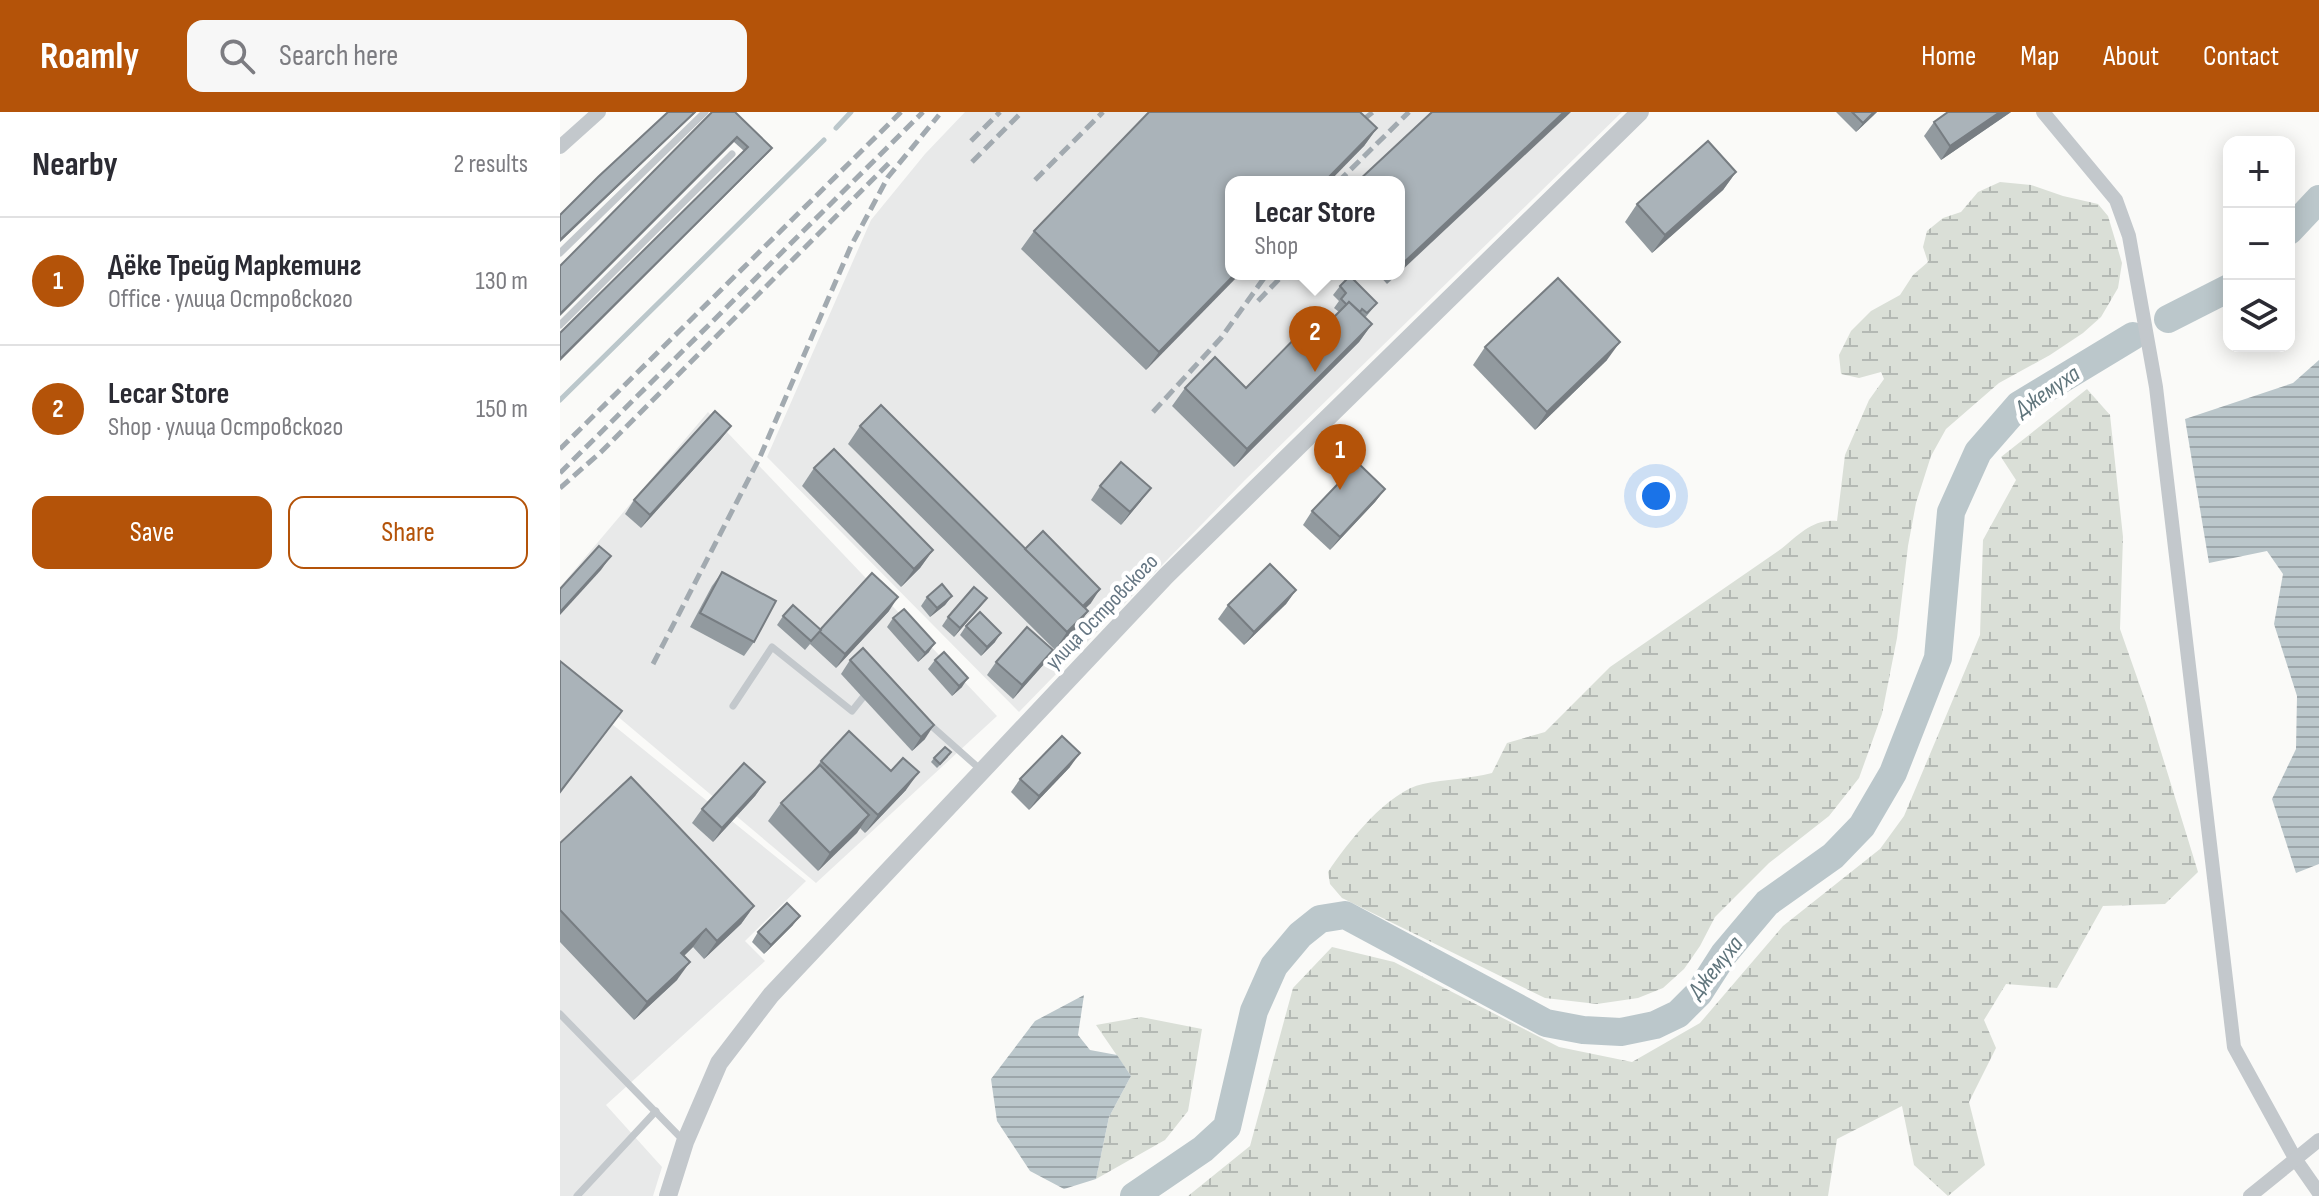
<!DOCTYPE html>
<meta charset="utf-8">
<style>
body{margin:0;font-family:"Sofia Sans Condensed",sans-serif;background:#f7f7f7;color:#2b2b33}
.controls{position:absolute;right:24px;top:24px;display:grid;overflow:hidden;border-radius:16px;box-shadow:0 4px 20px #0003}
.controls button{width:72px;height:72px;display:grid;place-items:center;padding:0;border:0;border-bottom:2px solid #e1e1e2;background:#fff;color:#2b2b33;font:40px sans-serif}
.you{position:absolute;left:1096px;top:384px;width:28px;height:28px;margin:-20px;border:6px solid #fff;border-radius:50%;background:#1a73e8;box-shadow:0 0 0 12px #1a73e833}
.badge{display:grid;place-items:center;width:52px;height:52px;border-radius:50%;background:#b45309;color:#fff;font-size:26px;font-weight:700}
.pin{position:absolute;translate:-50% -66px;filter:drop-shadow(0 2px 4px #0008)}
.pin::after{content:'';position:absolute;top:42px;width:28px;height:24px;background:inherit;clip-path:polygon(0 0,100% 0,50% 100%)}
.popup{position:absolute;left:665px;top:64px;width:180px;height:104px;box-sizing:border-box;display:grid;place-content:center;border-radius:16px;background:#fff;filter:drop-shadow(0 2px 6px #0005);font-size:26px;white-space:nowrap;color:#7c7c81}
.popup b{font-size:30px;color:#2b2b33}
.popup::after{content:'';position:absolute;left:50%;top:100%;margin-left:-16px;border:16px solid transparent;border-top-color:#fff}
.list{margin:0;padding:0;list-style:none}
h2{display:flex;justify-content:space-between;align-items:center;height:104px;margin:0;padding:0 32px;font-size:34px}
h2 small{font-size:26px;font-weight:400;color:#7c7c81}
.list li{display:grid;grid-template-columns:52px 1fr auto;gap:24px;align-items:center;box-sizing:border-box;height:128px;padding:0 32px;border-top:2px solid #e1e1e2}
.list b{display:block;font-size:30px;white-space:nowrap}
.list p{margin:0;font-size:26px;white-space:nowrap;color:#7c7c81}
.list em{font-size:26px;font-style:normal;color:#7c7c81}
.actions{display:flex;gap:16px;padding:24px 32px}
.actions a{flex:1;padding:18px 0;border:2px solid #b45309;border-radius:16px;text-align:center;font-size:28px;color:#b45309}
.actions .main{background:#b45309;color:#fff}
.icon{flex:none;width:44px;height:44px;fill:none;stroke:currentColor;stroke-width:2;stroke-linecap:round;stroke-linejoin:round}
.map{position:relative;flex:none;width:1759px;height:1084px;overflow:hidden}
header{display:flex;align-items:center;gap:48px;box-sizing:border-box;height:112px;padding:0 40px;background:#b45309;color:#fff}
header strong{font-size:38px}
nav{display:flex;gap:44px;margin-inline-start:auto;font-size:28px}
.search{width:560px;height:72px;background:#f7f7f7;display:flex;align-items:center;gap:20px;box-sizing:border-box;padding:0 28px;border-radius:16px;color:#7c7c81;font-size:30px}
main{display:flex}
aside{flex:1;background:#fff}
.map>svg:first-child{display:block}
</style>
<header>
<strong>Roamly</strong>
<div class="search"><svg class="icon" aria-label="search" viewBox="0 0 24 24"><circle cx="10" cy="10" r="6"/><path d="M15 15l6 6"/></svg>Search here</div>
<nav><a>Home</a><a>Map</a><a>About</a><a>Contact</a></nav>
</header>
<main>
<aside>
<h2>Nearby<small>2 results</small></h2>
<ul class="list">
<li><span class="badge">1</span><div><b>Дёке Трейд Маркетинг</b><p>Office · улица Островского</p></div><em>130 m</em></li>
<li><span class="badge">2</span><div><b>Lecar Store</b><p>Shop · улица Островского</p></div><em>150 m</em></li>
</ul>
<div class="actions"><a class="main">Save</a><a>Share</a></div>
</aside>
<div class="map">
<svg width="1759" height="1084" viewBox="0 0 1759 1084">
<defs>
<pattern id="wetland-marsh" width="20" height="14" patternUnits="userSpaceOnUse" patternTransform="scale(2)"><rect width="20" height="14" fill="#dadfd7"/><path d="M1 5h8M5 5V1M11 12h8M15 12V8" fill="none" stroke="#b4b9b4"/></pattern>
<pattern id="water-rules" width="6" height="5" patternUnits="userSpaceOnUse" patternTransform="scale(2)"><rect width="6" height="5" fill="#bbc7cb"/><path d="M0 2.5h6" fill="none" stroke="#9ca6aa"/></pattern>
</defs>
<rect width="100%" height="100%" fill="#fafaf8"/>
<!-- built -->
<g fill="#e8e9e9" fill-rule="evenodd">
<path d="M405,0H1062L685,368L459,600L207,345L311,108L365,42ZM671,70H839V162H671Z"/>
<polygon points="148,300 437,604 256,771 0,556 0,475"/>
<polygon points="0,570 246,769 185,829 205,849 46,993 102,1055 93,1084 0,1084"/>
</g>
<!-- wetland -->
<g fill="url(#wetland-marsh)">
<path d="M1440,70L1471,73L1503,84L1538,92L1548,104L1562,151L1558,176L1541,205L1523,221L1490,243L1439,271L1386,317L1371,344L1356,391L1348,434L1337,526L1322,602L1299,666L1269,704L1209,751L1155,805L1140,834L1124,857L1103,876L1078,886L1037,892L985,886L782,786L770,772L768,760C787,731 828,679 863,672C886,667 909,667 932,661L947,631L985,620L1050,555L1221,437C1238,423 1254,406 1277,409L1285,343L1309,288L1324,267L1321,260L1299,266L1281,262L1279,243L1291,219L1311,199L1340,183L1353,163L1368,150L1363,135L1367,119L1383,106L1401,100L1418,80Z"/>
<polygon points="1527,277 1550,303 1563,425 1560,517 1586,591 1638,760 1605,792 1543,794 1497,876 1446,872 1424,908 1436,936 1409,990 1425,1053 1388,1084 1354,1053 1342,994 1277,1027 1268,1084 628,1084 690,1034 733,876 772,835 834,850 999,935 1072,950 1140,911 1223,814 1320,737 1344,704 1420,523 1423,428 1456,368 1441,345"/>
<polygon points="581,905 642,917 628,999 605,1028 536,1067 549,1005 571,964 536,913"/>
</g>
<!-- water -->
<g fill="url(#water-rules)">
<polygon points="1759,248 1759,752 1736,761 1712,687 1736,637 1737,584 1714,512 1723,462 1707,439 1649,451 1625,307 1733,271"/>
<polygon points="524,883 518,923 530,938 557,943 571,964 549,1005 536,1067 504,1077 470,1059 437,1009 431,967 475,909"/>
</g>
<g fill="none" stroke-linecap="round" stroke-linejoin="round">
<!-- stream -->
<g stroke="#bbc7cb" stroke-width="5">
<polyline points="276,16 291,0"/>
<polyline points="0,288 264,28"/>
</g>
<!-- river -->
<g stroke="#bbc7cb" stroke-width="28">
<polyline points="1729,119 1759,87"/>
<polyline points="1608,207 1669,176"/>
<polyline points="574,1084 643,1037 667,1015 694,899 714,854 740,823 760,807 785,803 986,911 1023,918 1061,920 1095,913 1118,902 1139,881 1164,842 1207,791 1273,744 1302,714 1333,661 1378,546 1391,400 1418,340 1459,293 1573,224"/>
</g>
<!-- service -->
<g stroke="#c3c8cc" stroke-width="7">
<polyline points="0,141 145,0"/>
<polyline points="0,213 172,42"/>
<polyline points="173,594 212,535 292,599 308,579"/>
<polyline points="367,610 421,658"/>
<polyline points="0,902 124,1029"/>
<polyline points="17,1084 96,999"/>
</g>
<!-- minor -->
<g stroke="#c3c8cc" stroke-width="14">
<polyline points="1483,0 1556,88 1569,124 1596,275 1674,935 1736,1048 1759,1081"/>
<polyline points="0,35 39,0"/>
<polyline points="1690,1084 1759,1028"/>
</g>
<!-- tertiary -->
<polyline stroke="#c3c8cc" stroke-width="18" points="108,1084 125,1030 159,951 211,883 606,464 1080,0"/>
<!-- rail -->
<g stroke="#a2aab0" stroke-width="5" stroke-dasharray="12 6" stroke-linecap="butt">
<polyline points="789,19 813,0"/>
<polyline points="411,29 440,0"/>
<polyline points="412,50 462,0"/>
<polyline points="475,68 543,0"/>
<polyline points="778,70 849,0"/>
<polyline points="698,189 724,162"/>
<polyline points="593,300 661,226 707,162"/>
<polyline points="0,337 341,0"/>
<polyline points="0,361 363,0"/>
<polyline points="0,376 41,340 330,50"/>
<polyline points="93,552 200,345 291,134 328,65 379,3"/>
</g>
</g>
<!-- wall -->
<g fill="#929a9f">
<polygon points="152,0 209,40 184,39 174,30"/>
<polygon points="1276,0 1317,0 1296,20"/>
<polygon points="1388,0 1451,0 1381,48 1364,24 1374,10"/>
<polygon points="817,16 804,34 671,162 586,258 461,137 474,119"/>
<polygon points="1176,60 1163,78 1092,141 1065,110 1077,92"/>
<polygon points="818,162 838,162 827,172"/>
<polygon points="780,174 817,191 805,206 812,212 799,230 674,355 612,294 625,276 686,276 766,213 779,200 774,196 779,189 773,183"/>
<polygon points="925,235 1047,248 975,318 913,253"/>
<polygon points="300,314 531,491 525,496 528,499 516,517 495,538 288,332"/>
<polygon points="161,327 81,416 65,402 74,388"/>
<polygon points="254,356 373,438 360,456 341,475 242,374"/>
<polygon points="540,374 581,389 561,413 531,388"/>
<polygon points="825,377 815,390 770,438 743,413 752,399"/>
<polygon points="162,460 194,530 184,544 130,515 152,474"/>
<polygon points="736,478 726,492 684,533 658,507 668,493"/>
<polygon points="392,484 385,493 370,505 361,494 367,485"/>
<polygon points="427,486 394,525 382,514 388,505"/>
<polygon points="329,499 276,556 250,532 245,538 217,513 223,504 261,517"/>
<polygon points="333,506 369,540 358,550 327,515"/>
<polygon points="406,514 435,530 421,544 400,523"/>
<polygon points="493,538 484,552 453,587 427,563 436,550"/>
<polygon points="290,548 365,627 352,639 281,562"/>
<polygon points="375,548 402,575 392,584 368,557"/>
<polygon points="388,645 377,656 371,650 374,646"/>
<polygon points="261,649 346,678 305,721 300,716 258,759 208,709 221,691 254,658"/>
<polygon points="510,655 469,698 451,680 460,667"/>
<polygon points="205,670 195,684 153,730 132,711 142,697"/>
<polygon points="0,731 194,794 181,812 144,847 133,835 124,844 117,868 74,908 0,830"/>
<polygon points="233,813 204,842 192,830 198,820"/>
</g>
<!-- shaded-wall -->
<g fill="#777d82">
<polygon points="135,0 136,0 0,130 0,128"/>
<polygon points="1004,0 1011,0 839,161 840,154"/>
<polygon points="1314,0 1317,0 1296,20 1303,11"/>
<polygon points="1440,0 1451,0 1381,48 1390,34"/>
<polygon points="817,16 804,34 769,70 764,70"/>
<polygon points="177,25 174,30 0,204 0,202"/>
<polygon points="212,36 209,40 0,249 0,247"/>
<polygon points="1176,60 1163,78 1092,141 1105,123"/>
<polygon points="675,162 680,162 586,258 599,240"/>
<polygon points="812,212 799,230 674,355 687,337"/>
<polygon points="1060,230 1047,248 975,318 987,300"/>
<polygon points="171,314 161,327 81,416 90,403"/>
<polygon points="591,376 581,389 561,413 570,400"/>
<polygon points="825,377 815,390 770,438 780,425"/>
<polygon points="373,438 360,456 341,475 354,457"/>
<polygon points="51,444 41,458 0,503 0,500"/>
<polygon points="540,477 531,491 513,509 523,495"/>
<polygon points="736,478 726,492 684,533 694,520"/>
<polygon points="392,484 385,493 370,505 377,496"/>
<polygon points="338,485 329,499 276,556 285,542"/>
<polygon points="427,486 420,495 394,525 400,516"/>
<polygon points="528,499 516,517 495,538 507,520"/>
<polygon points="441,521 435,530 421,544 427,535"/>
<polygon points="375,531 369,540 358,550 365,541"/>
<polygon points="493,538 484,552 453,587 462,573"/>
<polygon points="408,566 402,575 392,584 399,574"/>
<polygon points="374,613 365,627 352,639 361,625"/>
<polygon points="520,641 510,655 469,698 479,684"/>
<polygon points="359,660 346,678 305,721 318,703"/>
<polygon points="205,670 195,684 153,730 162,716"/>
<polygon points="309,703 297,721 258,759 270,741"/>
<polygon points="194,794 181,812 144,847 157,829"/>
<polygon points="240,804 233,813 204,842 211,833"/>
<polygon points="146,817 133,835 108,859 121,841"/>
<polygon points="130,850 117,868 74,908 87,890"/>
</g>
<!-- building -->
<g fill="#aab3b9" stroke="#777d82" stroke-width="2">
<polygon points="108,0 135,0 0,128 0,103 38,65"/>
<polygon points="152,0 175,0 212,36 0,247 0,221 188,35 177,25 0,202 0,154"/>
<polygon points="589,0 800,0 817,16 764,70 671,70 671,162 675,162 599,240 474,119"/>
<polygon points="872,0 1004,0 840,154 839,70 797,70"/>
<polygon points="1292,0 1314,0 1303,11"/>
<polygon points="1388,0 1440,0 1390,34 1374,10"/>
<polygon points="1148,29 1176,60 1105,123 1077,92"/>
<polygon points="790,164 817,191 807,201 802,197 800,200 789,190 787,193 781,187 786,181 780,174"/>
<polygon points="998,166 1060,230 987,300 925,235"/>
<polygon points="789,190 812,212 687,337 625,276 655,245 686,276 757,204 766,213"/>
<polygon points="321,293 528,499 507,520 300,314"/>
<polygon points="155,299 171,314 90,403 74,388"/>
<polygon points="274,337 373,438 354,457 254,356"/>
<polygon points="561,350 591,376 570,400 540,374"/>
<polygon points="798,351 825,377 780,425 752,399"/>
<polygon points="483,419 540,477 523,494 465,437"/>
<polygon points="39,434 51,444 0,500 0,477"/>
<polygon points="710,452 736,478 694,520 668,493"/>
<polygon points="162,460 216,489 194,530 140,501"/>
<polygon points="312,461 338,485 285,542 259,519"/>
<polygon points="382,472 392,484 377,496 367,485"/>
<polygon points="414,475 427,486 400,516 388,505"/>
<polygon points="233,493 261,518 251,529 223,504"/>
<polygon points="344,497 375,531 365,541 333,506"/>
<polygon points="420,500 441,521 427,535 406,514"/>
<polygon points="467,515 493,538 462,573 436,550"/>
<polygon points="303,536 374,613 361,625 290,548"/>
<polygon points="384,540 408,566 399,574 375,548"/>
<polygon points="0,549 62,599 0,680"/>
<polygon points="289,619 331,659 343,646 359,660 318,703 261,649"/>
<polygon points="502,624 520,641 479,684 460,667"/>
<polygon points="385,635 391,640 380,652 374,646"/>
<polygon points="184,651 205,670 162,716 142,697"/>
<polygon points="260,653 309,703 270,741 221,691"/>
<polygon points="71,665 194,794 157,829 146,817 121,841 130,850 87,890 0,798 0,731"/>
<polygon points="227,791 240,804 211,833 198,820"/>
</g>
<g text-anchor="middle" stroke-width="8" stroke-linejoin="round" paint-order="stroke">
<!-- street labels -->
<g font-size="22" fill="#657683" stroke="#fff">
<text transform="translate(541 499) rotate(-46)" y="8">улица Островского</text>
</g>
<!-- water labels -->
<g font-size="24" font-style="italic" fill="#60757c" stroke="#fff">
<text transform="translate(1487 279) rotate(-34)" y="8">Джемуха</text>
<text transform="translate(1155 855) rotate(-51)" y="8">Джемуха</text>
</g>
</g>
</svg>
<div class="controls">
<button>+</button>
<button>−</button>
<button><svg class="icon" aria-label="layers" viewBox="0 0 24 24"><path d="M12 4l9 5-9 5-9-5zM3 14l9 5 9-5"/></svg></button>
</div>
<div class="you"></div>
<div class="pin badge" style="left:780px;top:378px">1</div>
<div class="pin badge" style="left:755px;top:260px">2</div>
<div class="popup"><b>Lecar Store</b>Shop</div>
</div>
</main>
